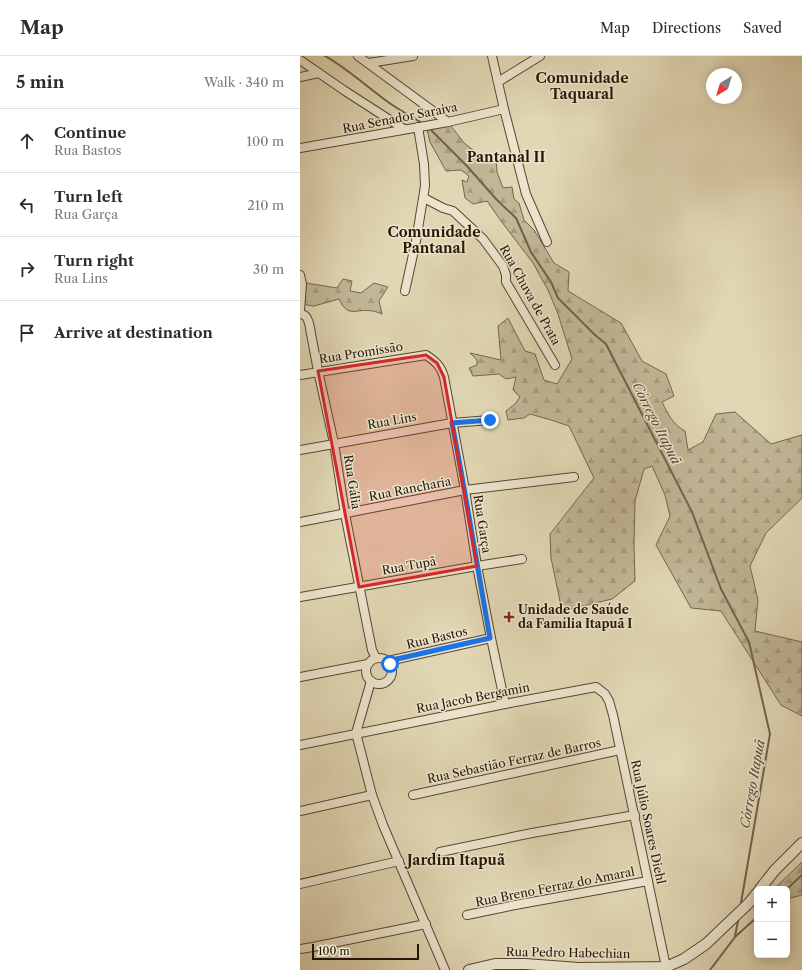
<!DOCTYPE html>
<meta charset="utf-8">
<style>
body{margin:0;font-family:"Libre Caslon Text",serif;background:#f2f2f3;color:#2b2b33}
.controls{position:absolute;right:12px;bottom:12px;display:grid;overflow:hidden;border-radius:6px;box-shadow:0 2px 10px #0003}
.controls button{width:36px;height:36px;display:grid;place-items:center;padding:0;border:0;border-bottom:1px solid #e1e1e2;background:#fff;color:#2b2b33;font:20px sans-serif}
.compass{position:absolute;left:406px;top:12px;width:36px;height:36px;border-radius:50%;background:#fff;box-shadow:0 2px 10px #0003;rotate:218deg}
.scale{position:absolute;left:12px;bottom:10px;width:107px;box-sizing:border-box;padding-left:4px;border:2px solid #271706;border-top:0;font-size:11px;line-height:14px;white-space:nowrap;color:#271706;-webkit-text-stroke:3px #ece5ce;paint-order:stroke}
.stop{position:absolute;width:12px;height:12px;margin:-9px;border:3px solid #1a73e8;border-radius:50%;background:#fff}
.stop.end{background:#1a73e8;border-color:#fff;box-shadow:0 1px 4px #0008}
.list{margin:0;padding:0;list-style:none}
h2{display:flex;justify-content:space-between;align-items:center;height:52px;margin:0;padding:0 16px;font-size:17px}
h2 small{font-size:13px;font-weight:400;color:#7c7c81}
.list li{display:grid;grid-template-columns:26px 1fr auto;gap:12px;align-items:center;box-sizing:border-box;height:64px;padding:0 16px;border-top:1px solid #e1e1e2}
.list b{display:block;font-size:15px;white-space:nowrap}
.list p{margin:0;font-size:13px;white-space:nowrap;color:#7c7c81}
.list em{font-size:13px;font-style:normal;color:#7c7c81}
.icon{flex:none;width:22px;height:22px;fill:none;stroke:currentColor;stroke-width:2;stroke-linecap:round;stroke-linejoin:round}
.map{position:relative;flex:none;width:502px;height:914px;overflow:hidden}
header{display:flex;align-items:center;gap:24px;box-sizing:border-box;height:56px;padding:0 20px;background:#fff;border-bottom:1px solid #e1e1e2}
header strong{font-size:19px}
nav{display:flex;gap:22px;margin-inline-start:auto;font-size:14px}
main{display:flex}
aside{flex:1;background:#fff}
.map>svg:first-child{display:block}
</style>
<header>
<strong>Map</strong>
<nav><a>Map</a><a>Directions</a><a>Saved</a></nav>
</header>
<main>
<aside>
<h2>5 min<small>Walk · 340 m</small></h2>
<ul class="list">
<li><svg class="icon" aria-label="ahead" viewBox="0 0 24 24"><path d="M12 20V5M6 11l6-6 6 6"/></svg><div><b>Continue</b><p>Rua Bastos</p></div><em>100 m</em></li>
<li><svg class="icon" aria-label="left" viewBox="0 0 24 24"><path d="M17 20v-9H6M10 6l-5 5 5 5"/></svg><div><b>Turn left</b><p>Rua Garça</p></div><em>210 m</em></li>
<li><svg class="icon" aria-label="right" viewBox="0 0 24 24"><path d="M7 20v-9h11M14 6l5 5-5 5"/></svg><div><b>Turn right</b><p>Rua Lins</p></div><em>30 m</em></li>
<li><svg class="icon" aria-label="arrive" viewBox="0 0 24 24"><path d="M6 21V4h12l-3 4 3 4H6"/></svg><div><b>Arrive at destination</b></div></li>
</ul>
</aside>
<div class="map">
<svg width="502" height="914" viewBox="0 0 502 914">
<defs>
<pattern id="forest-firs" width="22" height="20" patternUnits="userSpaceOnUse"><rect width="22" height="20" fill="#c1b696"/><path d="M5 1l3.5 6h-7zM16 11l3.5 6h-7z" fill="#a69c80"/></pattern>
</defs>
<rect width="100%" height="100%" fill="#e1d7b4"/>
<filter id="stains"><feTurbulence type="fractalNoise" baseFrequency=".005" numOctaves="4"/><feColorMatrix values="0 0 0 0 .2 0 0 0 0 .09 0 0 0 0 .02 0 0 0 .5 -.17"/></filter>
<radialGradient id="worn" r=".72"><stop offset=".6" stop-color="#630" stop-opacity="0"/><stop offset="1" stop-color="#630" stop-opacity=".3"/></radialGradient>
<!-- forest -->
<g fill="url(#forest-firs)" stroke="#74664e">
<path d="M148,66L164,87L185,103L196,102L197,116L203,132L212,131L214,143L219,147L224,164L234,174L254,207L269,216L268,235L321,267L342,305L366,318L374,340L362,346C368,358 373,369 385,375L388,394L403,386L416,358L435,356L471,388L502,379V442L466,477L450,510L458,544L455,575L502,586V660L481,649L421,555L391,552L356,489L370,460L365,439L352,410L344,413L335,445L334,488L335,525L312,543L262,555L251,502L250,478L294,422L269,370L251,364L230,358L224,362L208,364L206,355L215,348L220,341L213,334L216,321L206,323L199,318L173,320L169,312L177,309V304L170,297L201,304L198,270L208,262L225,295L235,298L244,324L257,328L272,303L258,258L248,234L233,207L201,165L187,145L173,148L165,142L162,124L167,126L169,120L161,114L146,115L130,86L126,69Z"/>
<path d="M43,223L52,225L50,235L61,237L74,227L88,231L79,245L82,258C79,257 75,255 72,255C56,252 48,263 39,243L14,250L0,248V226L37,232Z"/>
<polygon points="502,806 502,839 487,843 487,833 474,833"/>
</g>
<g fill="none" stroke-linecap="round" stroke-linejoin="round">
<!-- stream -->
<g stroke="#71634b" stroke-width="2">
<path d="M25,0C48,13 67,31 88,46C99,54 111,60 122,67"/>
<polyline points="129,72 166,109 197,144 216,162 231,196 251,226 258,242 295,279 306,288 392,456 421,533 449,586 470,678 441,847"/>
<polyline points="487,833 502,819"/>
<polyline points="435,880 438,865"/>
<polyline points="410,914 435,881 457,861"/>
</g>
<!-- minor casing -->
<g stroke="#564732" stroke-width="10">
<g id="minor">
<polyline points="58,0 148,66"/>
<polyline points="192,0 204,53 226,138 247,186"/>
<polyline points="0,4 45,35 104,73"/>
<polyline points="69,7 113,0"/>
<polyline points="0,21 19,17"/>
<polyline points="198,26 240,0"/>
<polyline points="0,92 148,66 204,53"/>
<polyline points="124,142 143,152 153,155 183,183 203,210 206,219 206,226 255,309"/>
<polyline points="0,219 2,228 0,255"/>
<polyline points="105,235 116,185 125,130 124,108 118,71"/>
<path d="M0,258C6,259 7,261 9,267L18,315L34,387L45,458L72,594L76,602"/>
<path d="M0,319L126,299C135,305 141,310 144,321L165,434L177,510L191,582L205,648"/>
<polyline points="0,394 152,367 190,364"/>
<polyline points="0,466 165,434 274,421"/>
<polyline points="0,541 177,510 222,503"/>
<circle cx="79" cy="615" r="13"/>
<polyline points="88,605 191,582"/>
<polyline points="0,621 68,608"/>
<polyline points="71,625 56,677 72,739 83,769 145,914"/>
<polyline points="0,689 205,648 296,631 305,638 309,645 313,659 366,911"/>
<polyline points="113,739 320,694"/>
<polyline points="0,755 72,739"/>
<polyline points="140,796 232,777 335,759"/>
<polyline points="0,828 99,805"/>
<polyline points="167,859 215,849 348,825"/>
<polyline points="0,893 13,891 126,868"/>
</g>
</g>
<!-- tertiary casing -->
<g stroke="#564732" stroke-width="12">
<g id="tertiary">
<polyline points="460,833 475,814 502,787"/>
<polyline points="169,914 195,908 225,908 279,912 366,911 384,903 406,888 449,847 457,837"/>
</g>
</g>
<!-- minor -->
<use href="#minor" stroke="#ece5ce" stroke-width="8"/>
<!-- tertiary -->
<use href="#tertiary" stroke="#ece5ce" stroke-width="10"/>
</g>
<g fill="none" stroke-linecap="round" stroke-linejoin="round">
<!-- route -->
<path stroke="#1a73e8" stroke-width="5" d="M90,608L88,605L190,582C177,510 166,438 152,367L190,364"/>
</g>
<!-- marked area -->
<path fill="#d62828" fill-opacity="0.2" stroke="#d62828" stroke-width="3" stroke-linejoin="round" d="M126,299L137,307L144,321L177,510L59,531L18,315Z"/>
<!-- markers -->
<path fill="#8f2418" stroke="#ece5ce" stroke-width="1.5" d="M207 555h4v4h4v4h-4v4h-4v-4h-4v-4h4z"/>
<g text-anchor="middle" stroke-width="3" stroke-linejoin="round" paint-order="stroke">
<!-- street labels -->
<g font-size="12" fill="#271706" stroke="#ece5ce">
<text transform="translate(100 62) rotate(-11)" y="4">Rua Senador Saraiva</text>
<text transform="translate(230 239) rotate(61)" y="4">Rua Chuva de Prata</text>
<text transform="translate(61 297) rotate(-9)" y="4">Rua Promissão</text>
<text transform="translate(92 365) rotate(-10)" y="4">Rua Lins</text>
<text transform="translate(52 426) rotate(81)" y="4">Rua Gália</text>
<text transform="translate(110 433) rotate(-11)" y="4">Rua Rancharia</text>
<text transform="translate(182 468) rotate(81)" y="4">Rua Garça</text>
<text transform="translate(109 510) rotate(-10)" y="4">Rua Tupã</text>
<text transform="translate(137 582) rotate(-13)" y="4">Rua Bastos</text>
<text transform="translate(173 642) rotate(-11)" y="4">Rua Jacob Bergamin</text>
<text transform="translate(214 705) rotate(-12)" y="4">Rua Sebastião Ferraz de Barros</text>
<text transform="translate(348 766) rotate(78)" y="4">Rua Júlio Soares Diehl</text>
<text transform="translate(255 831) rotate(-11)" y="4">Rua Breno Ferraz do Amaral</text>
<text transform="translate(268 897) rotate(1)" y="4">Rua Pedro Habechian</text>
</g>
<!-- poi labels -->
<g font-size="12" font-weight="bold" fill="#271706" stroke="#ece5ce" text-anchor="start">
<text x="218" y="558">Unidade de Saúde<tspan x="218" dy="14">da Família Itapuã I</tspan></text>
</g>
<!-- water labels -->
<g font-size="13" font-style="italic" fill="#584a34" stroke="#ece5ce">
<text transform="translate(357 367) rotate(63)" y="5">Córrego Itapuã</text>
<text transform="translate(452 728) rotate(-80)" y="5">Córrego Itapuã</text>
</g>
<!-- quarter labels -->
<g font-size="14" font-weight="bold" fill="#271706" stroke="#ece5ce">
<text x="282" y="27">Comunidade<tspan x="282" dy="16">Taquaral</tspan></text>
<text x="206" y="106">Pantanal II</text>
<text x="134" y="181">Comunidade<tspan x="134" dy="16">Pantanal</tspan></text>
<text x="156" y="809">Jardim Itapuã</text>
</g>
</g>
<rect width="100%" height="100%" filter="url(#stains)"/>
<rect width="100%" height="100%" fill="url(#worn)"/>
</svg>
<div class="controls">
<button>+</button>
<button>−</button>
</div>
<svg class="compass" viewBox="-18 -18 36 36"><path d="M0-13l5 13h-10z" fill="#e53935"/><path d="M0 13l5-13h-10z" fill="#7c7c81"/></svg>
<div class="scale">100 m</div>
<div class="stop" style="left:90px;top:608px"></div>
<div class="stop end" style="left:190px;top:364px"></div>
</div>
</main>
